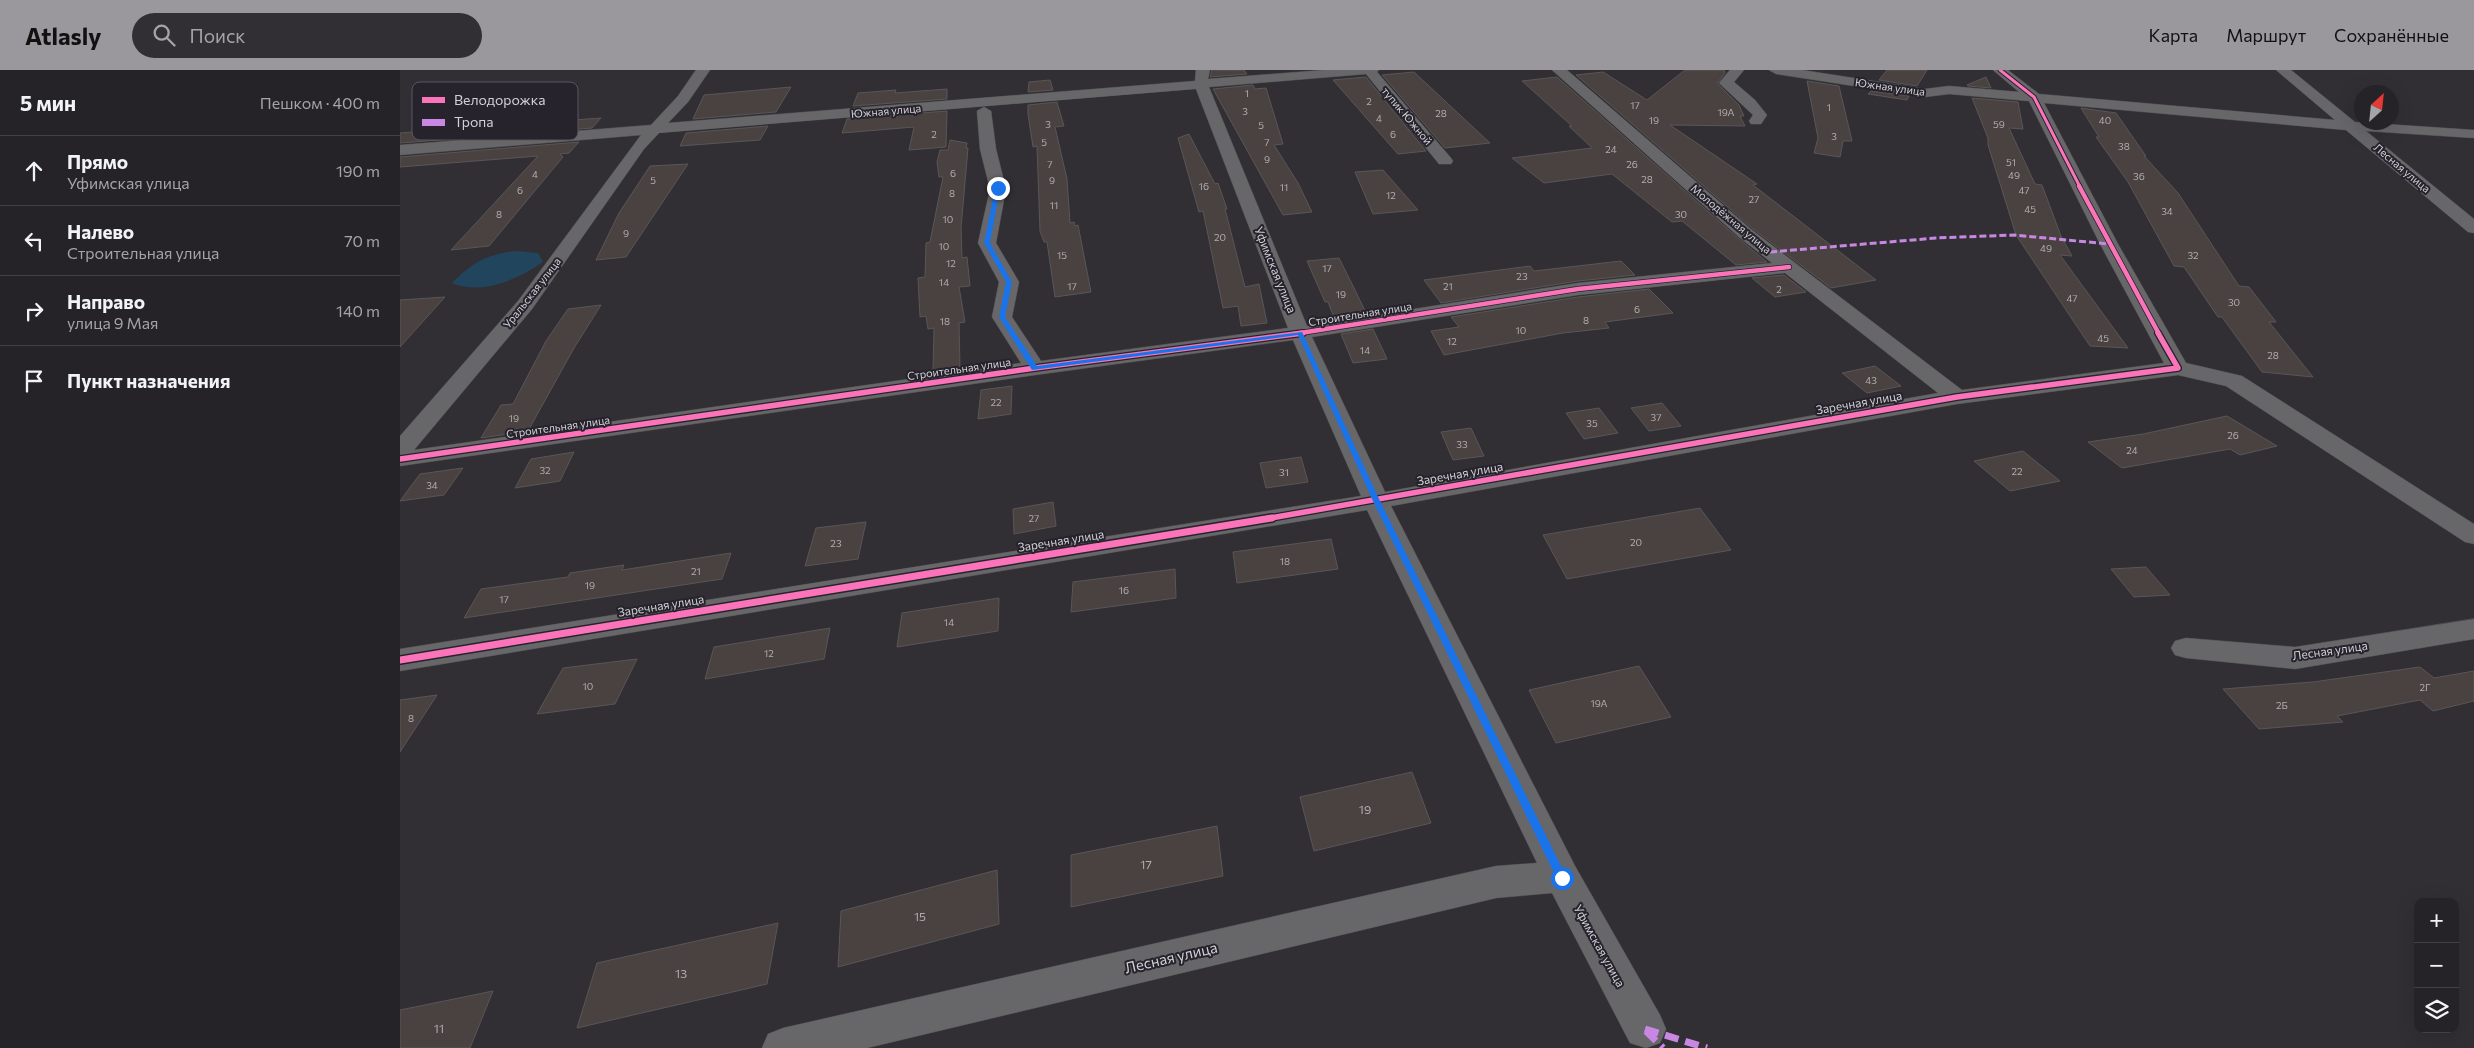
<!DOCTYPE html>
<html lang="ru">
<meta charset="utf-8">
<style>
body{margin:0;font-family:Commissioner,sans-serif;background:#312f33;color:#f1f3f6}
.controls{position:absolute;right:15px;bottom:15px;display:grid;overflow:hidden;border-radius:10px;box-shadow:0 5px 20px #0002}
.controls button{width:45px;height:45px;display:grid;place-items:center;padding:0;border:0;border-bottom:1px solid #424044;background:#252327;color:#f1f3f6;font:25px sans-serif}
.compass{position:absolute;left:1954px;top:15px;width:45px;height:45px;border-radius:50%;background:#252327;box-shadow:0 5px 20px #0002;rotate:27deg}
.stop{position:absolute;width:15px;height:15px;margin:-11px;border:4px solid #1a73e8;border-radius:50%;background:#fff}
.stop.end{background:#1a73e8;border-color:#fff;box-shadow:0 1px 5px #0008}
.list{margin:0;padding:0;list-style:none}
h2{display:flex;justify-content:space-between;align-items:center;height:65px;margin:0;padding:0 20px;font-size:21px}
h2 small{font-size:16px;font-weight:400;color:#a3a4a7}
.list li{display:grid;grid-template-columns:32px 1fr auto;gap:15px;align-items:center;box-sizing:border-box;height:70px;padding:0 20px;border-top:1px solid #424044}
.list b{display:block;font-size:19px;white-space:nowrap}
.list p{margin:0;font-size:16px;white-space:nowrap;color:#a3a4a7}
.list em{font-size:16px;font-style:normal;color:#a3a4a7}
.icon{flex:none;width:28px;height:28px;fill:none;stroke:currentColor;stroke-width:2;stroke-linecap:round;stroke-linejoin:round}
.map{position:relative;flex:none;width:2074px;height:978px;overflow:hidden}
header{display:flex;align-items:center;gap:30px;box-sizing:border-box;height:70px;padding:0 25px;background:#9a989d;color:#111}
header strong{font-size:24px}
nav{display:flex;gap:28px;margin-inline-start:auto;font-size:18px}
.search{width:350px;height:45px;background:#312f33;display:flex;align-items:center;gap:12px;box-sizing:border-box;padding:0 18px;border-radius:28px;color:#a3a4a7;font-size:19px}
main{display:flex}
aside{flex:1;background:#252327}
.map>svg:first-child{display:block}
</style>
<header>
<strong>Atlasly</strong>
<div class="search"><svg class="icon" aria-label="search" viewBox="0 0 24 24"><circle cx="10" cy="10" r="6"/><path d="M15 15l6 6"/></svg>Поиск</div>
<nav><a>Карта</a><a>Маршрут</a><a>Сохранённые</a></nav>
</header>
<main>
<aside>
<h2>5 мин<small>Пешком · 400 m</small></h2>
<ul class="list">
<li><svg class="icon" aria-label="ahead" viewBox="0 0 24 24"><path d="M12 20V5M6 11l6-6 6 6"/></svg><div><b>Прямо</b><p>Уфимская улица</p></div><em>190 m</em></li>
<li><svg class="icon" aria-label="left" viewBox="0 0 24 24"><path d="M17 20v-9H6M10 6l-5 5 5 5"/></svg><div><b>Налево</b><p>Строительная улица</p></div><em>70 m</em></li>
<li><svg class="icon" aria-label="right" viewBox="0 0 24 24"><path d="M7 20v-9h11M14 6l5 5-5 5"/></svg><div><b>Направо</b><p>улица 9 Мая</p></div><em>140 m</em></li>
<li><svg class="icon" aria-label="arrive" viewBox="0 0 24 24"><path d="M6 21V4h12l-3 4 3 4H6"/></svg><div><b>Пункт назначения</b></div></li>
</ul>
</aside>
<div class="map">
<svg width="2074" height="978" viewBox="0 0 2074 978">
<rect width="100%" height="100%" fill="#312f34"/>
<!-- water -->
<path fill="#22455e" d="M117,181L138,183L143,192C118,209 82,226 52,213C71,193 89,183 117,181Z"/>
<!-- building -->
<g fill="#4a4240" stroke="#595658">
<polygon points="812,0 844,0 847,4 810,7"/>
<polygon points="1285,0 1324,0 1325,3 1317,13 1339,35 1344,46 1340,46 1345,56 1270,55 1357,114 1353,115 1476,210 1431,218 1353,159 1176,5 1203,2 1247,30"/>
<polygon points="1487,0 1527,0 1517,16 1479,10"/>
<polygon points="1014,2 1090,73 1045,78 982,5"/>
<polygon points="966,7 1026,81 998,84 933,10"/>
<polygon points="1157,7 1339,169 1367,192 1336,195 1282,151 1272,152 1212,104 1144,113 1112,88 1192,78 1169,56 1172,56 1122,11"/>
<polygon points="1586,7 1591,18 1568,16 1567,15"/>
<polygon points="650,10 653,20 628,22 629,12"/>
<polygon points="1407,11 1439,16 1452,71 1443,71 1440,87 1414,83 1418,68"/>
<polygon points="853,15 855,19 866,18 883,74 874,75 898,113 912,142 883,145 813,19"/>
<polygon points="391,17 376,42 293,49 304,25"/>
<polygon points="547,19 547,29 453,36 458,23 496,20 495,23"/>
<polygon points="1471,21 1509,26 1507,30 1468,24"/>
<polygon points="1572,28 1618,32 1623,59 1609,58 1635,114 1642,115 1661,166 1672,186 1660,185 1728,278 1690,276 1616,165 1588,75 1588,68"/>
<polygon points="657,32 664,56 655,57 667,109 670,153 674,152 675,156 678,155 691,222 655,227 647,172 644,172 640,161 637,76 633,77 628,44 628,35"/>
<polygon points="1681,38 1716,43 1746,86 1744,86 1778,123 1839,216 1849,217 1876,252 1869,252 1913,307 1862,302 1822,247 1818,247 1784,197 1774,196 1728,112 1696,67 1699,67"/>
<polygon points="547,41 546,77 509,80 514,57 442,63 447,49"/>
<polygon points="201,48 192,58 0,73 0,63"/>
<polygon points="368,56 360,70 280,76 286,63"/>
<polygon points="789,64 815,114 818,113 827,139 825,139 845,217 859,214 867,253 841,256 838,236 823,238 803,141 799,142 778,68"/>
<polygon points="550,70 567,73 566,78 568,78 561,158 562,188 567,187 570,216 559,217 565,252 559,253 560,297 533,301 534,258 528,259 526,246 520,247 518,208 525,207 526,173 530,172 543,107 539,107 537,92 540,80 548,80"/>
<polygon points="179,72 169,83 160,84 163,87 89,176 51,180 138,86 0,97 0,87"/>
<polygon points="288,94 226,187 196,190 219,143 250,96"/>
<polygon points="983,100 1018,140 973,144 955,102"/>
<polygon points="939,188 953,216 967,245 935,250 928,232 925,232 907,191"/>
<polygon points="1221,191 1235,205 1178,211 1041,233 1024,210 1130,196 1134,201"/>
<polygon points="1384,205 1406,222 1375,227 1352,208"/>
<polygon points="1249,219 1273,243 1205,252 1209,258 1163,263 1044,285 1031,261 1059,257 1051,247 1178,227"/>
<polygon points="45,227 0,277 0,230"/>
<polygon points="201,235 174,278 128,361 81,368 101,335 113,334 146,271 168,239"/>
<polygon points="973,259 987,289 953,293 941,264"/>
<polygon points="1475,296 1501,316 1467,323 1442,303"/>
<polygon points="612,316 611,344 578,349 581,320"/>
<polygon points="1262,333 1281,356 1249,361 1231,338"/>
<polygon points="1199,338 1218,363 1184,369 1166,343"/>
<polygon points="1827,346 1877,376 1840,385 1830,379 1722,398 1688,372 1743,364"/>
<polygon points="1071,358 1084,386 1053,390 1041,362"/>
<polygon points="1623,381 1660,411 1610,421 1574,391"/>
<polygon points="174,382 160,411 115,418 131,389"/>
<polygon points="901,387 908,412 866,418 860,393"/>
<polygon points="63,398 44,425 0,431 20,404"/>
<polygon points="653,432 656,456 614,464 613,439"/>
<polygon points="1300,438 1331,480 1167,509 1143,465"/>
<polygon points="466,452 458,489 405,496 416,458"/>
<polygon points="931,469 938,499 837,513 833,482"/>
<polygon points="331,483 322,509 64,548 81,519 168,507 170,503 224,495 222,500"/>
<polygon points="1746,497 1770,525 1734,527 1711,499"/>
<polygon points="775,499 776,528 671,542 673,512"/>
<polygon points="599,528 598,561 497,577 502,543"/>
<polygon points="430,558 424,589 305,609 314,577"/>
<polygon points="237,589 215,634 137,644 163,598"/>
<polygon points="1239,596 1271,647 1156,673 1129,620"/>
<polygon points="2020,597 2034,608 2074,601 2074,631 2033,641 2020,630 1937,646 1943,652 1859,659 1823,619 1913,612"/>
<polygon points="37,625 0,682 0,630"/>
<polygon points="1012,702 1031,753 914,781 900,727"/>
<polygon points="817,756 823,806 671,837 671,785"/>
<polygon points="597,800 599,854 438,897 441,841"/>
<polygon points="378,853 367,914 177,958 197,893"/>
<polygon points="93,921 70,978 0,978 0,940"/>
</g>
<g fill="none" stroke-linecap="round" stroke-linejoin="round">
<!-- minor casing -->
<g stroke="#4e4d50" stroke-width="1">
<g id="minor">
<path d="M296,0H310L288,32L268,53L795,11L796,0H810L808,9L924,0H979L977,2L1051,88L1053,91L1051,94H1039L966,4L809,17L907,256L1178,213L1372,193L1340,168L1152,0H1167L1352,160L1562,320L1764,293L1700,174L1629,31L1549,24L1525,27L1376,4L1369,0H1402L1525,19L1549,16L1619,22L1593,0H1608L1639,24L1935,50L1876,0H1891L1955,52L2074,60V68L1966,61L2074,149V163L2068,162L1946,60L1644,33L1718,174L1786,293L1842,306L2074,454V474L2065,472L1826,316L1778,305L1557,334L991,436L1175,796L1260,945L1266,959L1260,973L1246,978L1230,973L1152,823L1096,828L467,978H362L368,964L383,958L1096,796L1137,793L967,440L0,601V579L961,426L893,270L635,305L0,396V366L118,231L241,65L0,85V75L251,55L278,26ZM796,19L888,258L641,291L612,247L619,212L596,173L606,119L596,79L591,41L584,37L577,41L580,79L590,119L578,173L599,212L592,247L621,293L14,380L132,239L244,79L259,63ZM1385,203L1538,323L985,422L912,267L1178,225Z"/>
<polygon points="1330,0 1344,0 1334,12 1355,30 1367,45 1361,54 1351,54 1349,51 1353,45 1319,13"/>
<polygon points="2074,549 2074,569 1895,599 1786,588 1775,585 1771,578 1775,571 1786,568 1895,577"/>
</g>
</g>
<!-- minor -->
<use href="#minor" fill="#676769" fill-rule="evenodd"/>
<!-- quiet-far1 -->
<polyline stroke="#c787e3" stroke-width="3" stroke-dasharray="7 3" stroke-linecap="butt" points="1370,182 1536,168 1614,165 1709,174"/>
<!-- quiet -->
<g stroke="#c787e3" stroke-width="7" stroke-dasharray="14 7" stroke-linecap="butt">
<polyline points="1245,959 1307,978"/>
<polyline points="1246,961 1263,978"/>
</g>
<!-- cycleway-far3 casing -->
<g stroke="#26232c" stroke-width="5">
<polyline id="cycleway-far3" points="1600,0 1634,27 1680,117"/>
</g>
<!-- cycleway-far2 casing -->
<g stroke="#26232c" stroke-width="6">
<g id="cycleway-far2">
<polyline points="1679,116 1759,264"/>
<polyline points="894,264 1178,219 1389,197"/>
</g>
</g>
<!-- cycleway-far1 casing -->
<g stroke="#26232c" stroke-width="8">
<g id="cycleway-far1">
<polyline points="0,389 635,298 903,263"/>
<polyline points="865,449 1557,327 1778,298 1758,263"/>
</g>
</g>
<!-- cycleway casing -->
<g stroke="#26232c" stroke-width="10">
<polyline id="cycleway" points="0,590 872,448"/>
</g>
<!-- cycleway-far3 -->
<use href="#cycleway-far3" stroke="#fb73b8" stroke-width="3"/>
<!-- cycleway-far2 -->
<use href="#cycleway-far2" stroke="#fb73b8" stroke-width="4.5"/>
<!-- cycleway-far1 -->
<use href="#cycleway-far1" stroke="#fb73b8" stroke-width="5.5"/>
<!-- cycleway -->
<use href="#cycleway" stroke="#fb73b8" stroke-width="7"/>
</g>
<!-- route -->
<polygon fill="#1a73e8" points="598,117 600,118 590,173 612,212 605,247 637,296 902,262 980,431 1167,808 1166,811 1158,811 973,431 898,265 632,300 599,247 606,212 584,173 595,118"/>
<g text-anchor="middle" stroke-width="4" stroke-linejoin="round" paint-order="stroke">
<!-- number labels -->
<g font-size="10" fill="#b0acb0">
<text x="847" y="27">1</text>
<text x="969" y="35">2</text>
<text x="1235" y="39">17</text>
<text x="1429" y="41">1</text>
<text x="845" y="45">3</text>
<text x="1326" y="46">19А</text>
<text x="1041" y="47">28</text>
<text x="979" y="52">4</text>
<text x="1254" y="54">19</text>
<text x="1705" y="54">40</text>
<text x="648" y="58">3</text>
<text x="1599" y="58">59</text>
<text x="861" y="59">5</text>
<text x="534" y="68">2</text>
<text x="993" y="68">6</text>
<text x="1434" y="70">3</text>
<text x="644" y="76">5</text>
<text x="867" y="76">7</text>
<text x="1724" y="80">38</text>
<text x="1211" y="83">24</text>
<text x="867" y="93">9</text>
<text x="1611" y="96">51</text>
<text x="650" y="98">7</text>
<text x="1232" y="98">26</text>
<text x="553" y="107">6</text>
<text x="135" y="108">4</text>
<text x="1614" y="109">49</text>
<text x="1739" y="110">36</text>
<text x="1247" y="113">28</text>
<text x="253" y="114">5</text>
<text x="652" y="114">9</text>
<text x="804" y="120">16</text>
<text x="884" y="121">11</text>
<text x="120" y="124">6</text>
<text x="1624" y="124">47</text>
<text x="552" y="127">8</text>
<text x="991" y="129">12</text>
<text x="1354" y="133">27</text>
<text x="654" y="139">11</text>
<text x="1630" y="143">45</text>
<text x="1767" y="145">34</text>
<text x="99" y="148">8</text>
<text x="1281" y="148">30</text>
<text x="548" y="153">10</text>
<text x="226" y="167">9</text>
<text x="820" y="171">20</text>
<text x="544" y="180">10</text>
<text x="1646" y="182">49</text>
<text x="662" y="189">15</text>
<text x="1793" y="189">32</text>
<text x="551" y="197">12</text>
<text x="927" y="202">17</text>
<text x="1122" y="210">23</text>
<text x="544" y="216">14</text>
<text x="672" y="220">17</text>
<text x="1048" y="220">21</text>
<text x="1379" y="223">2</text>
<text x="941" y="228">19</text>
<text x="1672" y="232">47</text>
<text x="1834" y="236">30</text>
<text x="1237" y="243">6</text>
<text x="1186" y="254">8</text>
<text x="545" y="255">18</text>
<text x="1121" y="264">10</text>
<text x="1703" y="272">45</text>
<text x="1052" y="275">12</text>
<text x="965" y="284">14</text>
<text x="1873" y="289">28</text>
<text x="1471" y="314">43</text>
<text x="596" y="336">22</text>
<text x="1256" y="351">37</text>
<text x="114" y="352">19</text>
<text x="1192" y="357">35</text>
<text x="1833" y="369">26</text>
<text x="1062" y="378">33</text>
<text x="1732" y="384">24</text>
<text x="145" y="404">32</text>
<text x="1617" y="405">22</text>
<text x="884" y="406">31</text>
<text x="32" y="419">34</text>
<text x="634" y="452">27</text>
<text x="1236" y="476">20</text>
<text x="436" y="477">23</text>
<text x="885" y="495">18</text>
<text x="296" y="505">21</text>
<text x="190" y="519">19</text>
<text x="724" y="524">16</text>
<text x="104" y="533">17</text>
<text x="549" y="556">14</text>
<text x="369" y="587">12</text>
<text x="188" y="620">10</text>
<text x="2025" y="621">2Г</text>
<text x="1199" y="637">19А</text>
<text x="1882" y="639">2Б</text>
<text x="11" y="652">8</text>
</g>
<!-- far-street labels -->
<g font-size="11" fill="#d2d0d6" stroke="#26232c">
<text transform="translate(1490 17) rotate(8)" y="4">Южная улица</text>
<text transform="translate(486 41) rotate(-5)" y="4">Южная улица</text>
<text transform="translate(1007 46) rotate(50)" y="4">тупик Южной</text>
<text transform="translate(2002 98) rotate(40)" y="4">Лесная улица</text>
<text transform="translate(1331 149) rotate(40)" y="4">Молодёжная улица</text>
<text transform="translate(132 223) rotate(-52)" y="4">Уральская улица</text>
<text transform="translate(960 244) rotate(-9)" y="4">Строительная улица</text>
<text transform="translate(559 299) rotate(-8)" y="4">Строительная улица</text>
<text transform="translate(158 357) rotate(-8)" y="4">Строительная улица</text>
</g>
<!-- street labels -->
<g font-size="12" fill="#d2d0d6" stroke="#26232c">
<text transform="translate(875 200) rotate(68)" y="4">Уфимская улица</text>
<text transform="translate(1459 333) rotate(-10)" y="4">Заречная улица</text>
<text transform="translate(1060 404) rotate(-10)" y="4">Заречная улица</text>
<text transform="translate(661 471) rotate(-9)" y="4">Заречная улица</text>
<text transform="translate(261 536) rotate(-9)" y="4">Заречная улица</text>
<text transform="translate(1930 581) rotate(-8)" y="4">Лесная улица</text>
<text transform="translate(1199 876) rotate(61)" y="4">Уфимская улица</text>
</g>
<!-- near-number labels -->
<g font-size="12" fill="#b0acb0">
<text x="965" y="744">19</text>
<text x="746" y="799">17</text>
<text x="520" y="851">15</text>
<text x="281" y="908">13</text>
<text x="39" y="963">11</text>
</g>
<!-- near-street labels -->
<g font-size="15" fill="#d2d0d6" stroke="#26232c">
<text transform="translate(771 888) rotate(-13)" y="5">Лесная улица</text>
</g>
</g>
<!-- legend -->
<rect x="12" y="12" width="166" height="58" rx="8" fill="#26232c" stroke="#5a575f" stroke-width="1"/>
<rect x="22" y="27" width="23" height="6" fill="#fb73b8"/>
<rect x="22" y="49" width="23" height="7" fill="#c787e3"/>
<g font-size="14" fill="#d2d0d6">
<text x="54" y="35">Велодорожка</text>
<text x="54" y="57">Тропа</text>
</g>
</svg>
<div class="controls">
<button>+</button>
<button>−</button>
<button><svg class="icon" aria-label="layers" viewBox="0 0 24 24"><path d="M12 4l9 5-9 5-9-5zM3 14l9 5 9-5"/></svg></button>
</div>
<svg class="compass" viewBox="-18 -18 36 36"><path d="M0-13l5 13h-10z" fill="#e53935"/><path d="M0 13l5-13h-10z" fill="#a3a4a7"/></svg>
<div class="stop" style="left:1162px;top:808px"></div>
<div class="stop end" style="left:598px;top:118px"></div>
</div>
</main>
